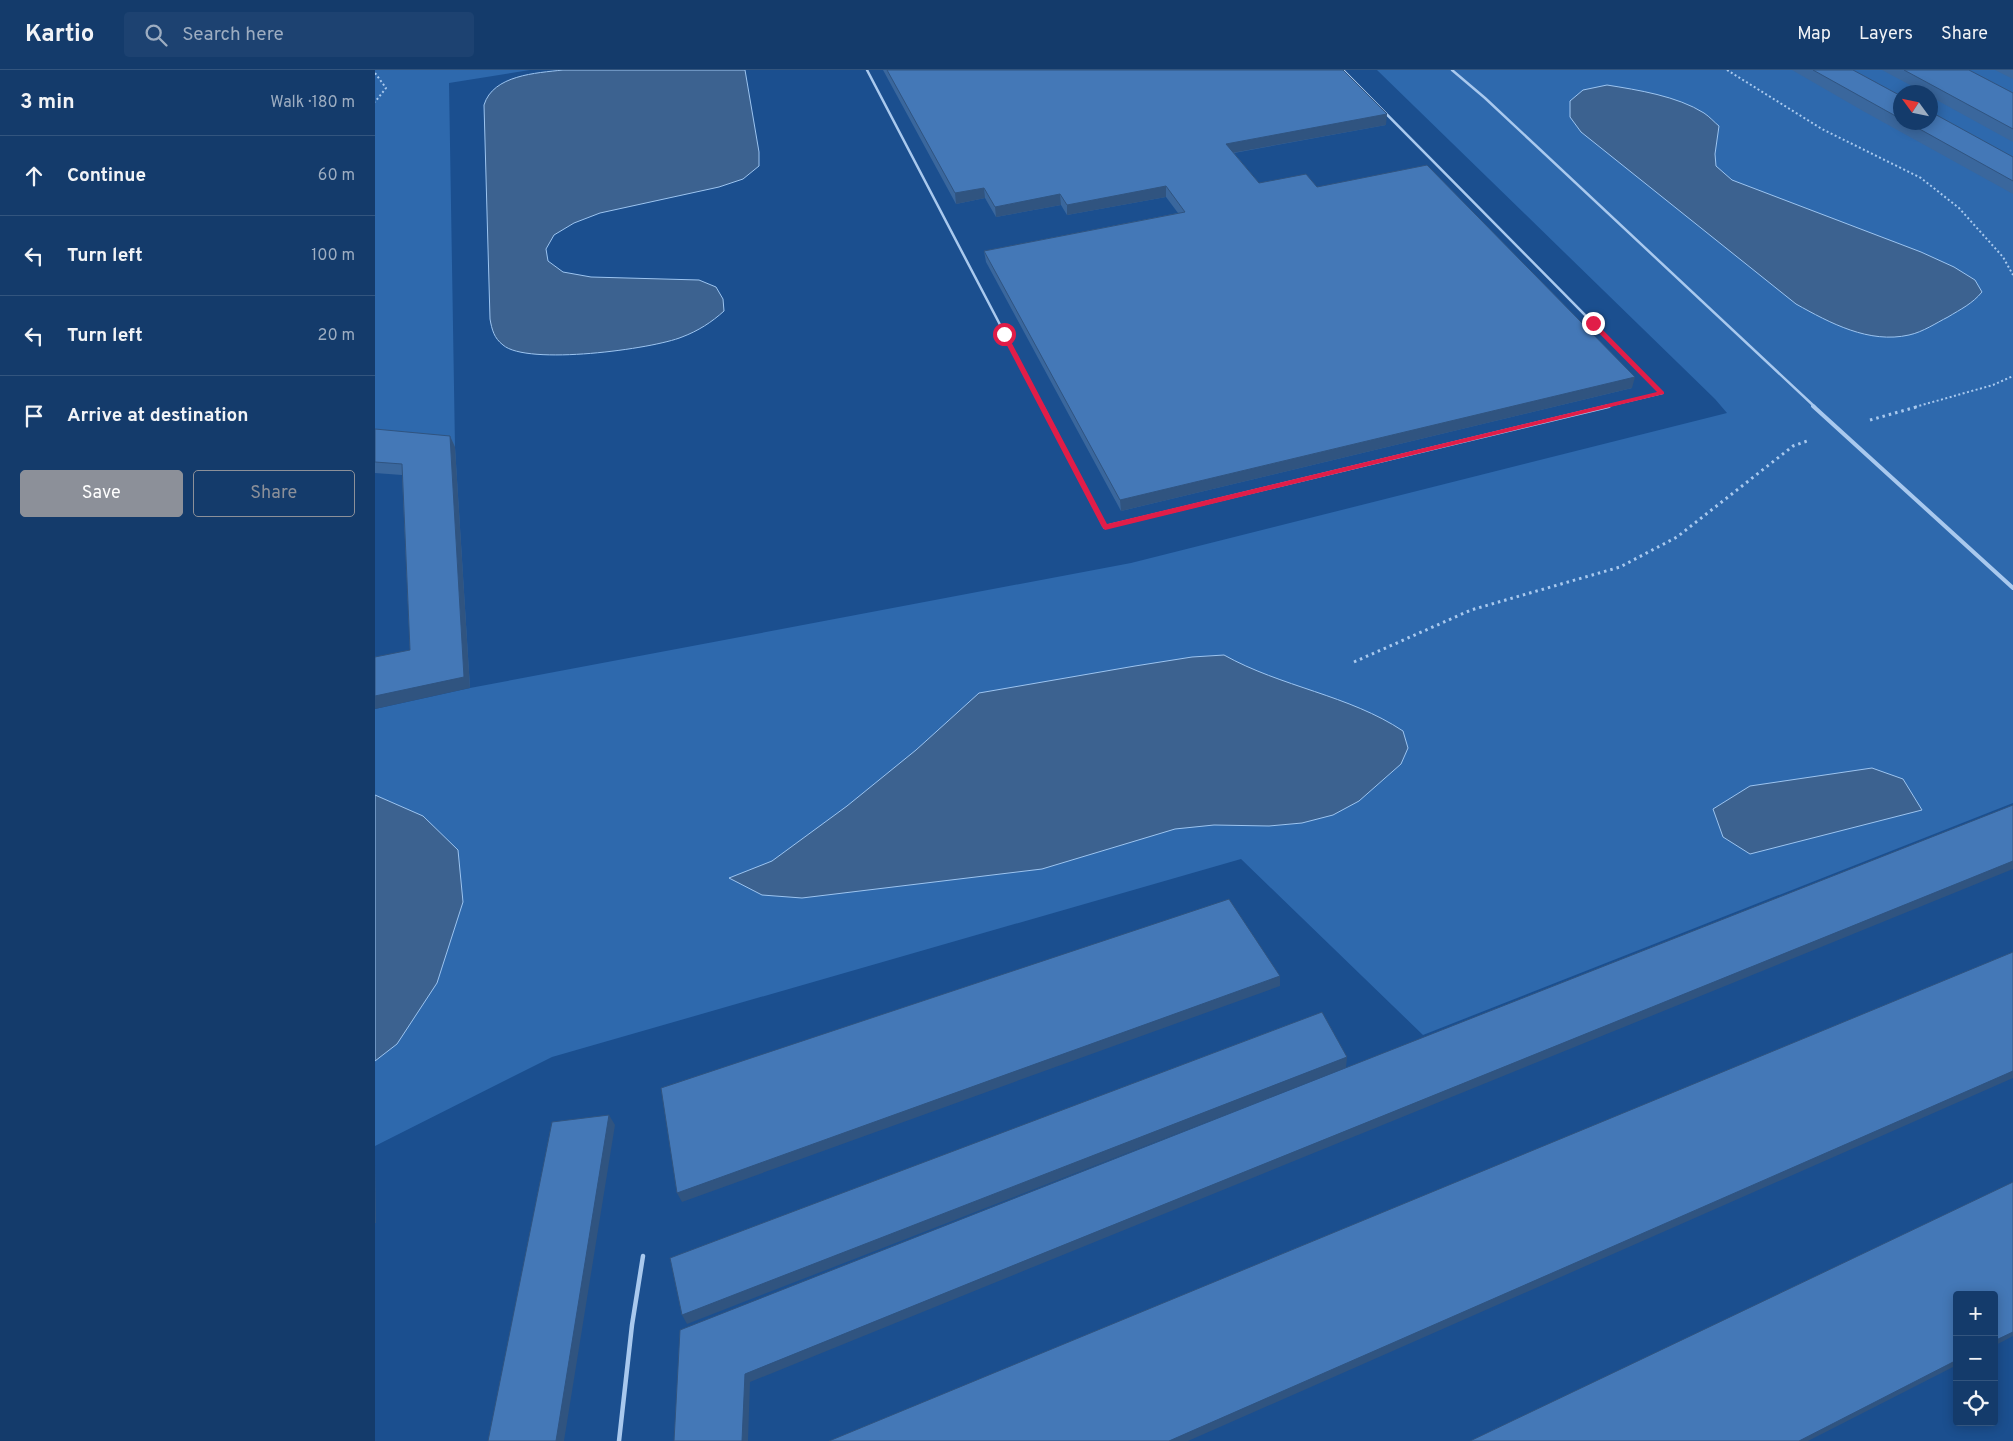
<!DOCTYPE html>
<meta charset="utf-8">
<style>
body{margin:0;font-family:Overpass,sans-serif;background:#1d4271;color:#f1f3f6}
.controls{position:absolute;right:15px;bottom:15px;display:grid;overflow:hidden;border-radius:5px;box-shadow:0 2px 12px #0003}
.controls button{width:45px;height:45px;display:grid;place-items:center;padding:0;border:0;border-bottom:1px solid #33557e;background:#143b6b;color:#f1f3f6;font:25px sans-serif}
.compass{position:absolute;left:1518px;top:15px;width:45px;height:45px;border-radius:50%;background:#143b6b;box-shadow:0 2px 12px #0003;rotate:303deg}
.stop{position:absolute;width:15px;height:15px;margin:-11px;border:4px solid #e11d48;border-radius:50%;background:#fff}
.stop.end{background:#e11d48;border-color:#fff;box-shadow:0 1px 5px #0008}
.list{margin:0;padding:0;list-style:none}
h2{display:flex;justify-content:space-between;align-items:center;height:65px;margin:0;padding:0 20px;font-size:21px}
h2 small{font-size:16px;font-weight:400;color:#9dadc1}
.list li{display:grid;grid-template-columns:32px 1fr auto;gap:15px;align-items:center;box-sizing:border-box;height:80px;padding:0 20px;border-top:1px solid #33557e}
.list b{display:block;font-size:19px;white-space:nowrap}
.list em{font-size:16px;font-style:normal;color:#9dadc1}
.actions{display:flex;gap:10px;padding:15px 20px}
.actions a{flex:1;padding:11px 0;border:1px solid #8c9099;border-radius:5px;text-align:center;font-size:18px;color:#8c9099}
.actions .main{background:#8c9099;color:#fff}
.icon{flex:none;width:28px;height:28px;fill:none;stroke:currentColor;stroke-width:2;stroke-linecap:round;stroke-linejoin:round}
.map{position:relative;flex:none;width:1638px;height:1371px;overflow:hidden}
header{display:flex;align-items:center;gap:30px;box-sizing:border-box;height:70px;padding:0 25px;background:#143b6b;border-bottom:1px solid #33557e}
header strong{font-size:24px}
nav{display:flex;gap:28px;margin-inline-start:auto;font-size:18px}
.search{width:350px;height:45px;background:#1d4271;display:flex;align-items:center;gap:12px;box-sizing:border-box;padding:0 18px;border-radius:5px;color:#9dadc1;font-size:19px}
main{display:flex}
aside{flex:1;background:#143b6b}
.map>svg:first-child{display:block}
</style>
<header>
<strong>Kartio</strong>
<div class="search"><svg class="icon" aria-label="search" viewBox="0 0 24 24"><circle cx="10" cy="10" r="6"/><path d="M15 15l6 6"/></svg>Search here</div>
<nav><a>Map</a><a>Layers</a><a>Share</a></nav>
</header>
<main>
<aside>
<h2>3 min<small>Walk · 180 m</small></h2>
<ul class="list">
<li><svg class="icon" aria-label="ahead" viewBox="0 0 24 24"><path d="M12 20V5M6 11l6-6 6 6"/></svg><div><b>Continue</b></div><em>60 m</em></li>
<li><svg class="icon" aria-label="left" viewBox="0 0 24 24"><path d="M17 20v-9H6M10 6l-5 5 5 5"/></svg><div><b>Turn left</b></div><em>100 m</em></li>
<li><svg class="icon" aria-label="left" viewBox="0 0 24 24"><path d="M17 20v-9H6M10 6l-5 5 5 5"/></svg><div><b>Turn left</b></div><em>20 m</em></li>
<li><svg class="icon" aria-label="arrive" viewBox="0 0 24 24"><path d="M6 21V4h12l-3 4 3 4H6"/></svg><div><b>Arrive at destination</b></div></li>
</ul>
<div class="actions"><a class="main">Save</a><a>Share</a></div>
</aside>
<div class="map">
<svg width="1638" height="1371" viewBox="0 0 1638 1371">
<rect width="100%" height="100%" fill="#1b4f8f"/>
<!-- green -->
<g fill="#2e69ad" fill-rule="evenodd">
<polygon points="0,0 155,0 74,13 80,377 28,365 0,362"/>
<path d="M1002,0H1638V733L1048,965L866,789L177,987L0,1076V639L95,618L756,493L1352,343L1340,329ZM1526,22H1556V52H1526Z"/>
</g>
<!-- water -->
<g fill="#3c6290" stroke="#9cc4f0">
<path d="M188,0H370L384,82V96L368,109L344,117L225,143L199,153L179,165L171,179L173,191L188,202L216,207L324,210L341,217L348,229L349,241C337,252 323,261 307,267C278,279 152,296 128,275C119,268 117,260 115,249L109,35C118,5 161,3 188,0Z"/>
<path d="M1232,15C1263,20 1302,26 1329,43C1335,47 1339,52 1344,56L1340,84L1341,96L1357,110L1546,182L1579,197L1600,210L1607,222C1597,234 1586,239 1573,247C1561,253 1548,262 1534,265C1494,274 1455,253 1421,234L1206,62L1195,47V31L1208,20Z"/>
<path d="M849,585C906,617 974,625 1028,661L1033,678L1026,694L984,731L958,745L927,753L894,756L839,755L800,759L667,799L427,828L387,825L354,808L397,791L472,736L541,680L604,623L760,596L817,587Z"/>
<polygon points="1497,698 1528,709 1547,740 1375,784 1348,767 1338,739 1375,716"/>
<polygon points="0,725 48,746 83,780 88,832 62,913 22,974 0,991"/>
</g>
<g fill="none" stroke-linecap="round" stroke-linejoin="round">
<!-- path-far1 -->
<g stroke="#a9c9ee" stroke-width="2" stroke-dasharray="2 2.5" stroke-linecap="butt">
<polyline points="1352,0 1447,59 1546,108 1584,138 1628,187 1638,205"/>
<polyline points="0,3 11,18 0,32"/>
<polyline points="1540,337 1618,315 1638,306"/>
</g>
<!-- path -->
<g stroke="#a9c9ee" stroke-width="3" stroke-dasharray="2.5 4" stroke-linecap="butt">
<polyline points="1495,350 1545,336"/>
<polyline points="979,592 1096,540 1245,497 1302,467 1418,376 1435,370"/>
</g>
<!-- lane-far2 -->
<g stroke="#a9c9ee" stroke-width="2.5">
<polyline points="492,0 668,337"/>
<polyline points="968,0 1287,323 1228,337"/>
<polyline points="1077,0 1110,28 1440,337"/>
</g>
<!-- lane-far1 -->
<g stroke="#a9c9ee" stroke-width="4">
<polyline points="667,336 730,457 1234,336"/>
<polyline points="1438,336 1638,518"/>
</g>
<!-- lane -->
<polyline stroke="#a9c9ee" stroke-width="4.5" points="244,1371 257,1255 268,1186"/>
</g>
<!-- wall -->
<g fill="#3a679d">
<polygon points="508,0 968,0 1011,55 859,83 884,113 942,117 1257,318 746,441 611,192 609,181 803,143 791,127 692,145 686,135 621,147 610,128 581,134"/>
<polygon points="1417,0 1478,0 1526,26 1526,52 1556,52 1638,87 1638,124 1488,41"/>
<polygon points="1507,0 1594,0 1638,23 1638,72 1556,27 1556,22 1548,22"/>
<polygon points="1620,0 1638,0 1638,9"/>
<polygon points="0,359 75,366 80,377 95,618 35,580 27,405 0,403"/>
</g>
<!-- shaded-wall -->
<g fill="#305480">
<polygon points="1012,44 1011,55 851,84 851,74"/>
<polygon points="791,116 791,127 692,145 692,135"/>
<polygon points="609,118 610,128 581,134 580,123"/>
<polygon points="685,124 686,135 621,147 620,137"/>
<polygon points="1260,307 1257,318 746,441 745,430"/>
<polygon points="75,366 80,377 95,618 0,639 0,626 89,607"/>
<polygon points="1638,791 1638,799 375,1312 373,1371 367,1371 370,1304"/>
<polygon points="905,906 905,916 307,1132 302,1123"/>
<polygon points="972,987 971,998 312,1254 307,1245"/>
<polygon points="1638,1001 1638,1008 813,1371 794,1371"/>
<polygon points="234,1045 240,1055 189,1371 181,1371"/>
<polygon points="0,1094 1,1153 0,1153"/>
<polygon points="1638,1262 1638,1266 1619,1276 1619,1271"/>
<polygon points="1582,1290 1582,1295 1433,1371 1424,1371"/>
</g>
<!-- building -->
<g fill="#4478b7" stroke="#305480">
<polygon points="512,0 968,0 1012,44 851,74 884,113 931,104 942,117 1052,95 1260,307 745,430 609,181 810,142 791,116 692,135 685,124 620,137 609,118 580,123"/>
<polygon points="1438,0 1478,0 1526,26 1526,49"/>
<polygon points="1529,0 1594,0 1638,23 1638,59"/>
<polygon points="1556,42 1638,87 1638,111 1532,52 1556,52"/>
<polygon points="0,359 75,366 89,607 0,626 0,587 35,580 27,394 0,392"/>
<polygon points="1638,735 1638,791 370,1304 367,1371 299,1371 305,1260"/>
<polygon points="854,829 905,906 302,1123 286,1018"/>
<polygon points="1638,882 1638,1001 794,1371 454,1371"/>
<polygon points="947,942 972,987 307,1245 295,1188"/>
<polygon points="234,1045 181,1371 113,1371 177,1052"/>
<polygon points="1638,1112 1638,1262 1619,1271 1619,1225 1582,1225 1582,1290 1424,1371 1095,1371"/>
</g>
<!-- route -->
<polygon fill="#e11d48" points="1215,252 1220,252 1289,322 1289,324 730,460 727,457 626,264 629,262 632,264 732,454 1282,322 1215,254"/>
</svg>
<div class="controls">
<button>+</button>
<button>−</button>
<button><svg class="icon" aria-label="locate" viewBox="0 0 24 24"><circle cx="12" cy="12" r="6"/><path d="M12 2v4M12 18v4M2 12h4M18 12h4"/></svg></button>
</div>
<svg class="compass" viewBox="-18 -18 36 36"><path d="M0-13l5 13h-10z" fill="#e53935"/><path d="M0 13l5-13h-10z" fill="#9dadc1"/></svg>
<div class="stop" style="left:629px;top:264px"></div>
<div class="stop end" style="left:1218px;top:253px"></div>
</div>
</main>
